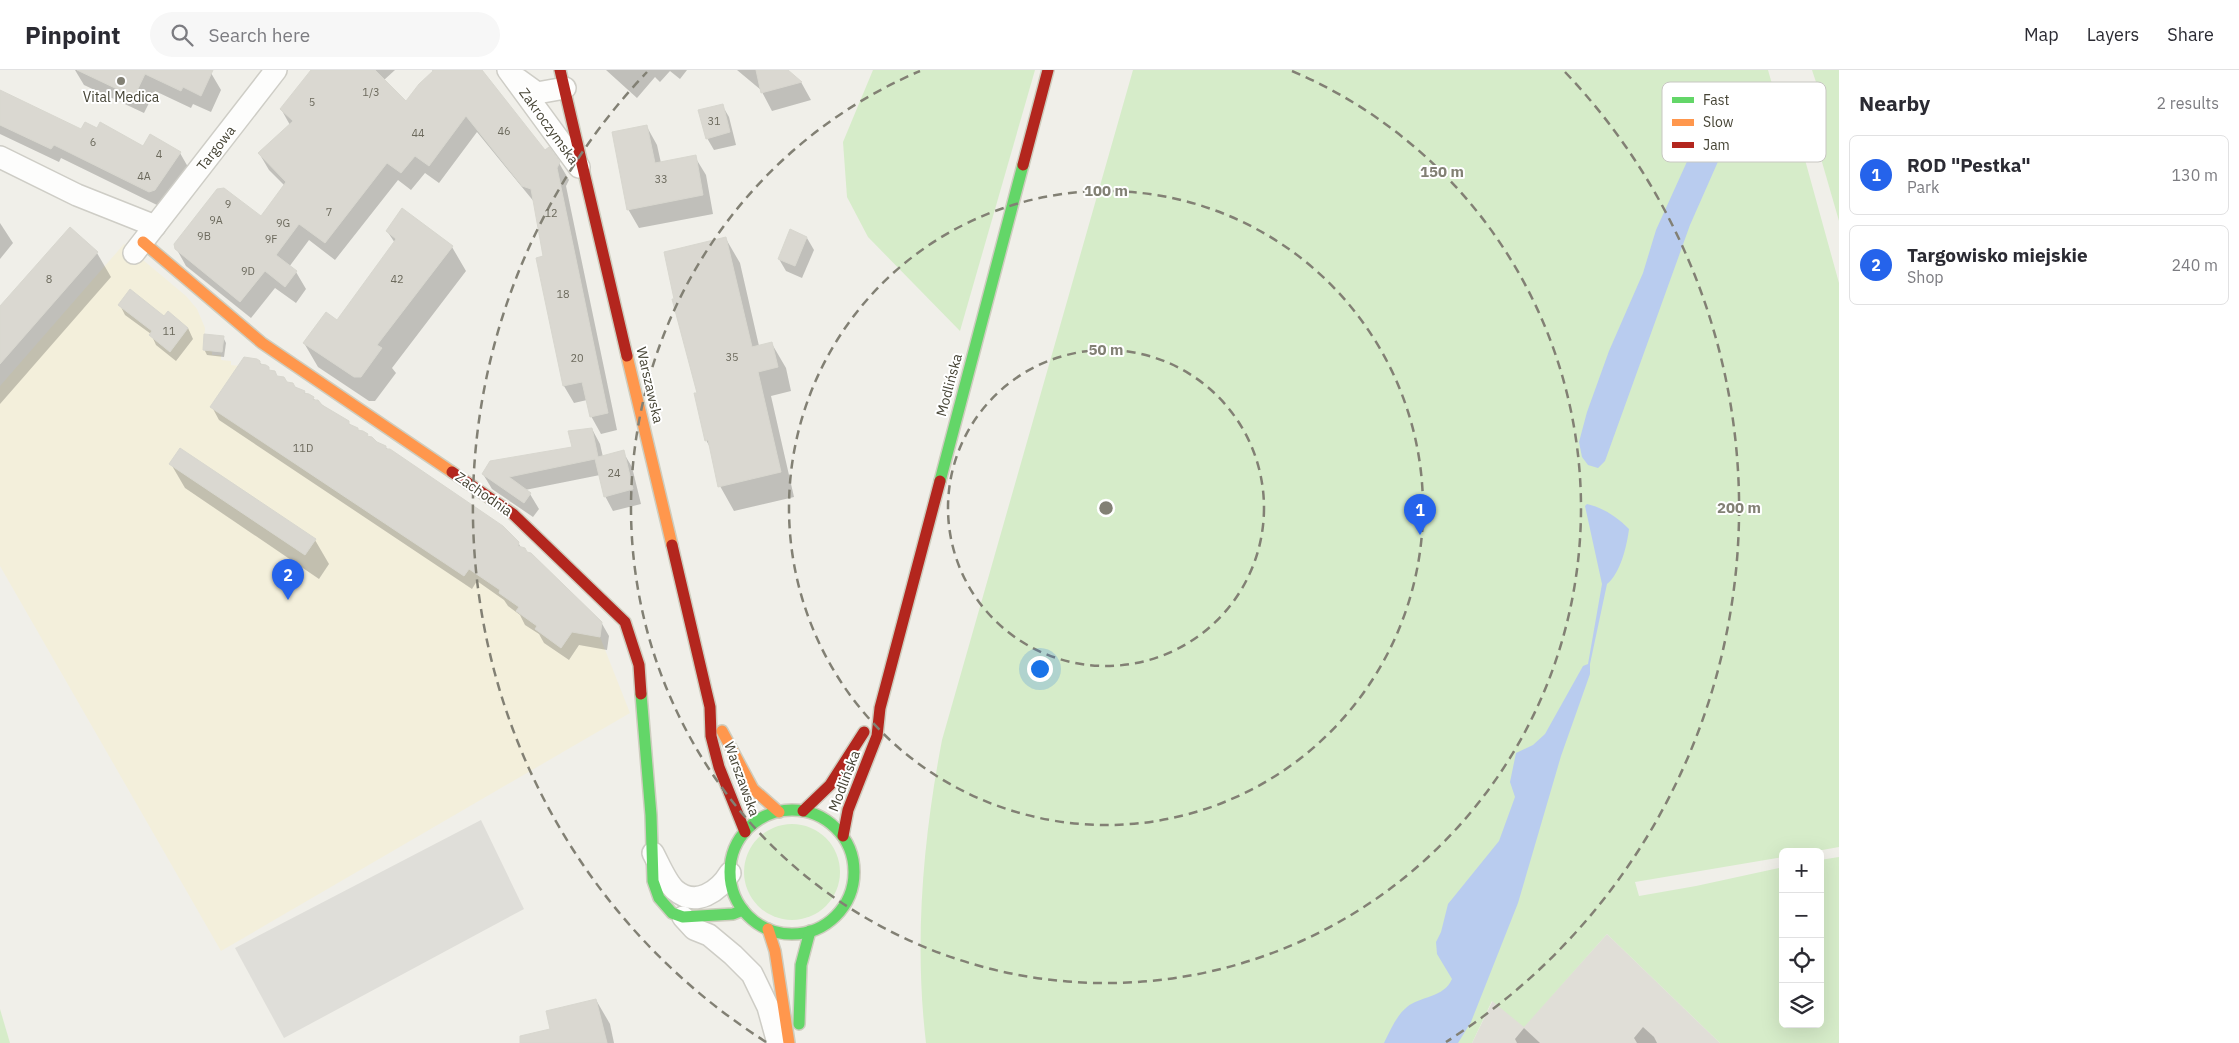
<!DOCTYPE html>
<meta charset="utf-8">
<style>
body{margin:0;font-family:"IBM Plex Sans",sans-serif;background:#f7f7f7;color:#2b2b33}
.controls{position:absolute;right:15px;bottom:15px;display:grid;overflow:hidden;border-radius:8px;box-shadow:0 5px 20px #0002}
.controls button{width:45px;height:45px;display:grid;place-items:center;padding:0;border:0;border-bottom:1px solid #e1e1e2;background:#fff;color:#2b2b33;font:25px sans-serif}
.you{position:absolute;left:1039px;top:598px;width:18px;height:18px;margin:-12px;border:4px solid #fff;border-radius:50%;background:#1a73e8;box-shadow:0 0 0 8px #1a73e833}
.badge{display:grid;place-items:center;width:32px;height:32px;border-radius:50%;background:#2563eb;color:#fff;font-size:16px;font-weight:700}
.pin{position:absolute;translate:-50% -41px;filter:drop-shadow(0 1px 2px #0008)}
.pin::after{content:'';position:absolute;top:26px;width:18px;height:15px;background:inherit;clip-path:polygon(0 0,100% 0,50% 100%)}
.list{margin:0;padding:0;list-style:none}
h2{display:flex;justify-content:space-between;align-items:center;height:65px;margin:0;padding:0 20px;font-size:21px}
h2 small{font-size:16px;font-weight:400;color:#7c7c81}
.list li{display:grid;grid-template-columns:32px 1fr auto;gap:15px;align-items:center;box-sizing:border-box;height:80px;margin:0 10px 10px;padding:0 10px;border:1px solid #e1e1e2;border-radius:8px}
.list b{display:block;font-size:19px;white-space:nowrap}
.list p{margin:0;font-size:16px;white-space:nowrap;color:#7c7c81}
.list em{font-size:16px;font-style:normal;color:#7c7c81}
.icon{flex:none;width:28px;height:28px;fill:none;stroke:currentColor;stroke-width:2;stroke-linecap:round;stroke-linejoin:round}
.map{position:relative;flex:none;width:1839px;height:973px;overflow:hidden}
header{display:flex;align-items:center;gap:30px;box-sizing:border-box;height:70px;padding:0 25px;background:#fff;border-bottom:1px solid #e1e1e2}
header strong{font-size:24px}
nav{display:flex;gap:28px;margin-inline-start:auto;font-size:18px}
.search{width:350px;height:45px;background:#f7f7f7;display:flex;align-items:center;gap:12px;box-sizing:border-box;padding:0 18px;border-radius:28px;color:#7c7c81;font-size:19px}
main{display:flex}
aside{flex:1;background:#fff}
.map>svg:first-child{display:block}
</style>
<header>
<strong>Pinpoint</strong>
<div class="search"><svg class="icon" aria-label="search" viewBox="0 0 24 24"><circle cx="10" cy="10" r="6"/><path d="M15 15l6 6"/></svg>Search here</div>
<nav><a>Map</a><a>Layers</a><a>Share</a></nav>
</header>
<main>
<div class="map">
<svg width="1839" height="973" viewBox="0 0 1839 973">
<rect width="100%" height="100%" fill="#f0efe9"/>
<!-- commercial -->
<polygon fill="#f3efdb" points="124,174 186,226 197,239 205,258 203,280 212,281 212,285 221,285 221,290 231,291 231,295 240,296 591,559 590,565 600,567 630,643 221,881 0,496 0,316"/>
<!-- industrial -->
<polygon fill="#e0ded7" points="1607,864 1720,973 1472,973 1493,930 1524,956"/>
<!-- green -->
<g fill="#d6ecc9">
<polygon points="873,0 1035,0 960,261 868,167 847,127 843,72"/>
<path d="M1133,0H1768L1772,14L1786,21L1839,213V777L1811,782H1783V787L1635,812L1639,826L1696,816L1783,797V954H1820V790L1839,787V973H1720L1607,864L1524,957L1492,931L1472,973H926C914,872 923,769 942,670Z"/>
<polygon points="1812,0 1839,0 1839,151 1807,40 1816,12"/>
<circle cx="792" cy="802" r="48"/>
<polygon points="0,939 10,973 0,973"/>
</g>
<!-- parking -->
<polygon fill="#dfded9" points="481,750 524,839 284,968 235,878"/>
<!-- water -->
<g fill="#b9ccef">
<polygon points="1706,71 1722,81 1720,87 1690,155 1605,391 1598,398 1588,395 1582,387 1579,372 1587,342 1609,281 1643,203 1656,160 1690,85 1698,75"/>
<path d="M1587,434C1604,438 1617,447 1629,459C1627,476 1620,504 1607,514L1590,594V604L1561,686L1518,833L1471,952L1458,973H1384C1390,961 1396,946 1407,937C1420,926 1444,928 1452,909L1437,884L1436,872L1441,862L1448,834L1499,771L1515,727L1510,712L1516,683L1533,675L1545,664L1583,596L1588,594L1602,514L1585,436Z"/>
</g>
<!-- shadow -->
<g fill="#0003">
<polygon points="75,0 205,0 211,3 221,20 211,42 193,34 191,38 155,21 144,43 84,15"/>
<polygon points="313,0 395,0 384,10 407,33 434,2 432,0 479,0 544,82 559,93 569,110 566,116 617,360 601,364 591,346 587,330 574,333 564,316 535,133 477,62 439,113 425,103 411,120 398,110 335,190 309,170 289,197 296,202 306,219 296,233 275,218 251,248 186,196 176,178 262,148 285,116 269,100 259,83 290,55 281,39"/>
<polygon points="606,0 687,0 680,9 670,1 660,12 655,7 637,28"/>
<polygon points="737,0 786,0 801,12 811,30 772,41 761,20"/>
<polygon points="0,22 82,61 97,60 143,77 150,65 180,83 188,97 163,134 157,135 61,88 59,92 0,64"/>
<polygon points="722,35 729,47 736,75 714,80 707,68"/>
<polygon points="647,57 657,75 661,93 695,87 706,105 713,144 639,158 628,139"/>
<polygon points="0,153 13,173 0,189"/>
<polygon points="387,161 452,177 466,201 392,298 396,303 375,331 369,331 318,297 304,273 337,252 395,173"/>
<polygon points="807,168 814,180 802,208 786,201 779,189"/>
<polygon points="726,169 740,193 759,276 772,274 786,298 791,321 771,326 794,427 734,441 720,416 711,379 706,370 698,324"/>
<polygon points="97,183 111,207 0,334 0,238"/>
<polygon points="120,235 164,248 188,258 193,269 176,291 156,275 151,264 125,245"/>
<polygon points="223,267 226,273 224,287 207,285 204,279"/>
<polygon points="259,292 277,307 304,322 376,373 385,377 518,472 521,478 601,552 609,566 607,580 579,575 569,590 544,573 539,564 525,555 520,545 508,536 504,530 477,511 472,519 219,350 212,337"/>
<polygon points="592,359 600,374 603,387 623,382 632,397 641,434 613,441 605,426 600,405 525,420 530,424 539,439 533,447 492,419 483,404 573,378"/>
<polygon points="171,394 315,470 329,494 319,509 185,418"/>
<polygon points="596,930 610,954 614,973 542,973 552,960"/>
<polygon points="1643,957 1654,967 1657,973 1637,973 1634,968"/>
<polygon points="1524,958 1540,973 1517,973 1515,969"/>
</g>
<!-- building -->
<g fill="#dad8d1" stroke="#d8d7cf">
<polygon points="77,0 213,0 201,26 183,17 181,21 145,4 134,27"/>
<polygon points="311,0 375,0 406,31 419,14 434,0 482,0 545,80 549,77 560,92 557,98 608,343 590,347 582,312 563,316 536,188 543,186 531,119 522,116 466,46 429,96 415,86 401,103 387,93 325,173 299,154 276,185 297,201 285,217 265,201 240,232 175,179 174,174 217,119 224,118 261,146 286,112 258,83 293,51 280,39"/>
<polygon points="756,0 788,0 802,12 761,23"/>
<polygon points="0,20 81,59 85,52 97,58 100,52 143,76 150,64 181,82 155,120 149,122 54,75 51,79 0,55"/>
<polygon points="723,34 730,62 706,69 698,40"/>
<polygon points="647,55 655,93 696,85 703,125 627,140 612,62"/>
<polygon points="402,138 453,176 377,275 382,278 361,307 354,307 303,273 326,242 337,250 396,169 386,161"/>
<polygon points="70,157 98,182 0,294 0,236"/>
<polygon points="790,159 807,167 795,196 778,189"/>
<polygon points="726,167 752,277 772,272 778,297 758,302 781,402 718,417 708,370 705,371 694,323 697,323 672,229 674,229 664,182"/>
<polygon points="130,219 164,246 168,241 188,258 170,282 149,265 152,261 118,235"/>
<polygon points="204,264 224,266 222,282 203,280"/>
<polygon points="244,287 257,289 260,291 260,294 266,295 269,297 269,300 275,301 277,306 284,307 287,312 293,313 295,317 305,321 304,323 309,324 314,327 313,330 318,330 322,335 349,351 349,354 358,358 358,360 363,361 368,364 367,366 372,367 377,372 386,376 386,379 390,379 503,456 519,472 518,476 525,478 527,482 531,483 602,552 600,567 572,562 561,578 535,559 537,556 516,541 519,537 499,523 500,520 469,499 464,506 210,337"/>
<polygon points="592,358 598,387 624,380 633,419 604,427 595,389 509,407 531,423 524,433 482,404 490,391 572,377 568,361"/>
<polygon points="180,378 316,469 305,485 169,394"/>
<polygon points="596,929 607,973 520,973 520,966 550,959 546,941"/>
</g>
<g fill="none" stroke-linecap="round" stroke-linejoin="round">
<!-- street casing -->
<g stroke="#cecdc6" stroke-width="24">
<g id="street">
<polyline points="508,0 579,97"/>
<polyline points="519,10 537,23 565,18"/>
<polyline points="0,87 77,125 155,156"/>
<polyline points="134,183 276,0"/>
<path d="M653,783C659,794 666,812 675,820C696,838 719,821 730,803"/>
<polyline points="683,847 694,859 709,865 733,885 752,904 768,937 778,973"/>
</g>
</g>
<!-- fast casing -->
<g stroke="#cecdbf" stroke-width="14">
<g id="fast">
<polyline points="940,411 1023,95"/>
<polyline points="641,624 651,745 653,811 659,828 672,843 683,847 733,844 743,840"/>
<circle cx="792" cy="802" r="62"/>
<polyline points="799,954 801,895 810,861"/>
</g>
</g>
<!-- slow casing -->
<g stroke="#cecdbf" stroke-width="14">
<g id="slow">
<polyline points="143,172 262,273 452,402"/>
<polyline points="627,286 672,475"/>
<polyline points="722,661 753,719 779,742"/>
<polyline points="768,859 775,881 789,973"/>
</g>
</g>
<!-- jam casing -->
<g stroke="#cecdbf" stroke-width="14">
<g id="jam">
<polyline points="560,0 627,286"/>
<polyline points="1023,95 1048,0"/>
<polyline points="452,402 513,444 625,552 639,595 641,624"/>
<polyline points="672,475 710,637 711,666 719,697 745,762"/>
<polyline points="803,741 830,715 864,662"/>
<polyline points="843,766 848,740 877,666 880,638 940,411"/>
</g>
</g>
<!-- street -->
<use href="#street" stroke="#fdfdfc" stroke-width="21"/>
<!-- fast -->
<use href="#fast" stroke="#63d668" stroke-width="11"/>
<!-- slow -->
<use href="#slow" stroke="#ff974d" stroke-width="11"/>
<!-- jam -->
<use href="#jam" stroke="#b3261e" stroke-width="11"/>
</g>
<!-- distance rings -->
<g fill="none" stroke="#828074" stroke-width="2.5" stroke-dasharray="9 6">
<circle cx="1106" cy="438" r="158"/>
<circle cx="1106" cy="438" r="317"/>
<path d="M1292 1A475 475 0 1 1 920 1"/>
<path d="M766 972A633 633 0 0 1 647 2M1565 2A633 633 0 0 1 1446 972"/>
</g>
<!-- markers -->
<circle fill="#828074" stroke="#fff" stroke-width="2" cx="121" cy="11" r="5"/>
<g text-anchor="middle" stroke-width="4" stroke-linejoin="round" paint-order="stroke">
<!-- number labels -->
<g font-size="11" fill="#6c6a5d">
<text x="371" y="26">1/3</text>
<text x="312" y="36">5</text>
<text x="714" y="55">31</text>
<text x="504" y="65">46</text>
<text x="418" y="67">44</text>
<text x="93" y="76">6</text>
<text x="159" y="88">4</text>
<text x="144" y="110">4A</text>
<text x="661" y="113">33</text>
<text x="228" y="138">9</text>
<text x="329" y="146">7</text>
<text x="551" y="147">12</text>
<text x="216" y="154">9A</text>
<text x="283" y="157">9G</text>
<text x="204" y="170">9B</text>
<text x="271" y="173">9F</text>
<text x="248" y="205">9D</text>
<text x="49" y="213">8</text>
<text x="397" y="213">42</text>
<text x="563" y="228">18</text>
<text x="169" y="265">11</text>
<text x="732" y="291">35</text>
<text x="577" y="292">20</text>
<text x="303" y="382">11D</text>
<text x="614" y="407">24</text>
</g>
<!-- poi labels -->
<g font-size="14" fill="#464435" stroke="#fff">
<text x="121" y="32">Vital Medica</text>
</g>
<!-- street labels -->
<g font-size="14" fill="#464435" stroke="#fff">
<text transform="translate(549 56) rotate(54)" y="5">Zakroczymska</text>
<text transform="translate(216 78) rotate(-52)" y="5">Targowa</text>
<text transform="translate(650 315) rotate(77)" y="5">Warszawska</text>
<text transform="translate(949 315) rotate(-75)" y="5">Modlińska</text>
<text transform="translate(484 424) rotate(35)" y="5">Zachodnia</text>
<text transform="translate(742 709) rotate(70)" y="5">Warszawska</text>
<text transform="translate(844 711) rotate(-69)" y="5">Modlińska</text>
</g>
</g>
<!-- legend -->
<rect x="1662" y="12" width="164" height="80" rx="8" fill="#fff" stroke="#c8c7c2" stroke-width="1"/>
<rect x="1672" y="27" width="22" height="6" fill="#63d668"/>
<rect x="1672" y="49" width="22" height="7" fill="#ff974d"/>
<rect x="1672" y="72" width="22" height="6" fill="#b3261e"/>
<g font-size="14" fill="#464435">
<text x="1703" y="35">Fast</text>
<text x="1703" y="57">Slow</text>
<text x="1703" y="80">Jam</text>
</g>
<circle cx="1106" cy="438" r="8" fill="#828074" stroke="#fff" stroke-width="2.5"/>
<g font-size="15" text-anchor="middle" font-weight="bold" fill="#828074" stroke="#fff" stroke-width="4" stroke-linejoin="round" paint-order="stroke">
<text x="1442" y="107">150 m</text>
<text x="1106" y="126">100 m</text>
<text x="1106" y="285">50 m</text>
<text x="1739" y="443">200 m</text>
</g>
</svg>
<div class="controls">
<button>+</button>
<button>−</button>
<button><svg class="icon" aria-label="locate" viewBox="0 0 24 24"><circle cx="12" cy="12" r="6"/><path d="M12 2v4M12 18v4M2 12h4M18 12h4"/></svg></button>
<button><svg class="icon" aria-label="layers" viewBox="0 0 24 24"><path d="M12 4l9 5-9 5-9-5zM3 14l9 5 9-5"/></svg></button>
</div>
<div class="you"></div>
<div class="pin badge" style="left:1420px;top:465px">1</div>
<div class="pin badge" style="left:288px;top:530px">2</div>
</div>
<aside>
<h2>Nearby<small>2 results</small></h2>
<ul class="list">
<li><span class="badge">1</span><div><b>ROD &quot;Pestka&quot;</b><p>Park</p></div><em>130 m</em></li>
<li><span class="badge">2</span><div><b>Targowisko miejskie</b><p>Shop</p></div><em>240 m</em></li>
</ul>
</aside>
</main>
